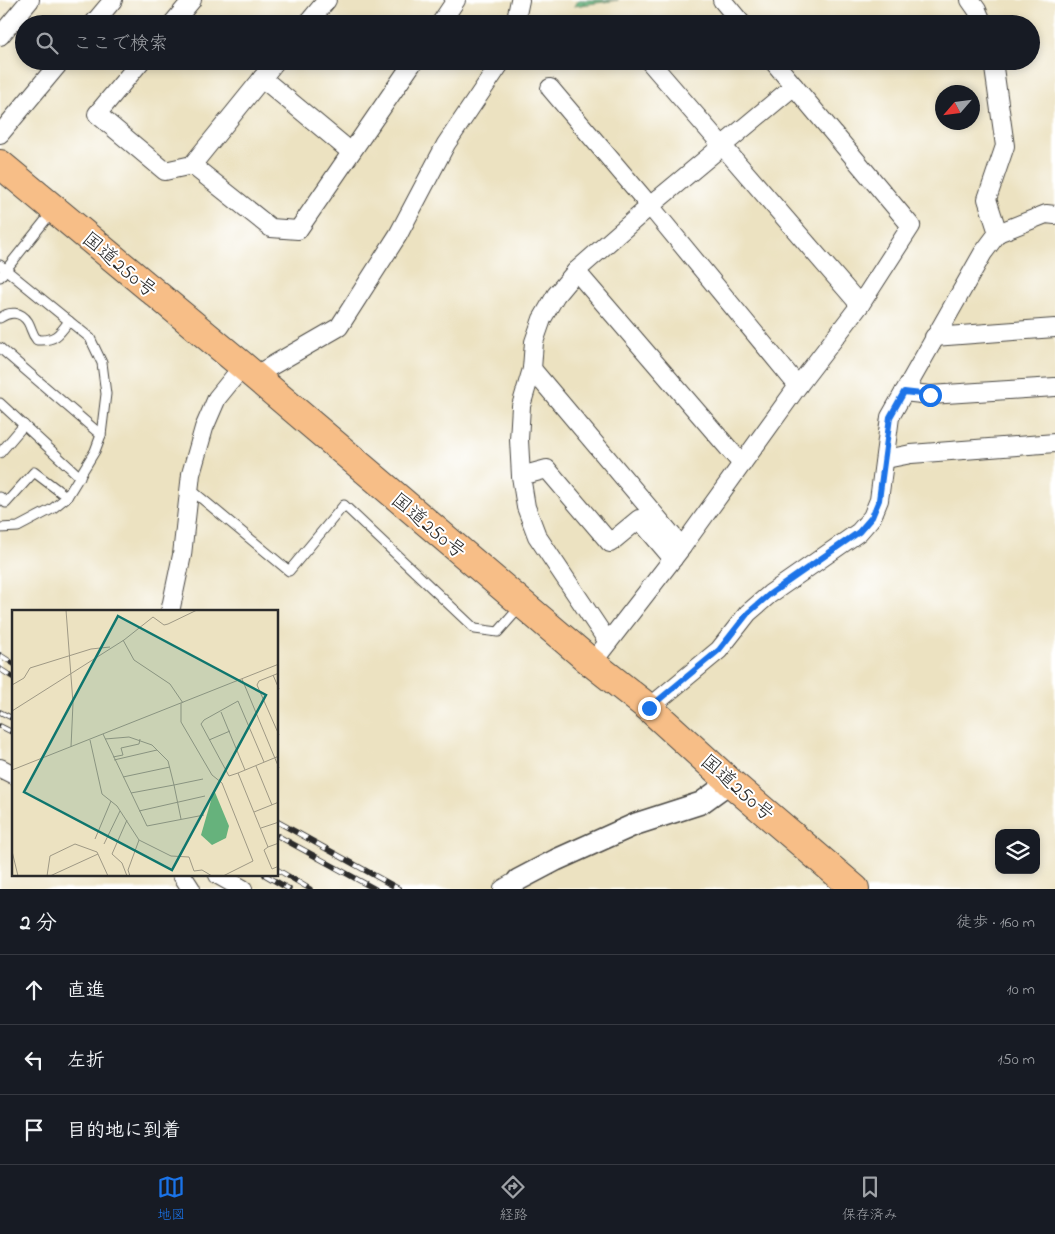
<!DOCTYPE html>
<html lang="ja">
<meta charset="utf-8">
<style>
body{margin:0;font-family:"Indie Flower","Klee One",sans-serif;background:#242831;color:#f1f3f6}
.controls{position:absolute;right:15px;bottom:15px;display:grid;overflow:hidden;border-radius:10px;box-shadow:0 2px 8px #0003}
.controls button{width:45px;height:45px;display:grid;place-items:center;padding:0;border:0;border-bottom:1px solid #363941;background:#171b24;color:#f1f3f6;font:25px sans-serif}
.compass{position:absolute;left:935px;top:85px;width:45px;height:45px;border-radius:50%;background:#171b24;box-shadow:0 2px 8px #0003;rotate:242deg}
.stop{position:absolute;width:15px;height:15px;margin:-11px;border:4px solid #1a73e8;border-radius:50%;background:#fff}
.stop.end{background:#1a73e8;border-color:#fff;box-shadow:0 1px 5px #0008}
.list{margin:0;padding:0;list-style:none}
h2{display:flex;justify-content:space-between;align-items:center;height:65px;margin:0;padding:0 20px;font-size:21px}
h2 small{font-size:16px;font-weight:400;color:#9ea1a6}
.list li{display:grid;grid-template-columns:32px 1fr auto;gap:15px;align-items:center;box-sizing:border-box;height:70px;padding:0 20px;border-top:1px solid #363941}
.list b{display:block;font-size:19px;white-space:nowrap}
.list em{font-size:16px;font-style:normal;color:#9ea1a6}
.icon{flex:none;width:28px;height:28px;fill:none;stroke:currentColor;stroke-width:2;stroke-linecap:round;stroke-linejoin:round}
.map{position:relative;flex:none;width:1055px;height:889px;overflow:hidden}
.search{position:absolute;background:#171b24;box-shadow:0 2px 8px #0003;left:15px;right:15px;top:15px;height:55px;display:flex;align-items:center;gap:12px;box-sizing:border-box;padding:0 18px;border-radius:28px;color:#9ea1a6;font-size:19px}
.sheet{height:275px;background:#171b24}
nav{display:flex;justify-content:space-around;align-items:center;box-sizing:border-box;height:70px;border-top:1px solid #363941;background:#171b24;font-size:14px;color:#9ea1a6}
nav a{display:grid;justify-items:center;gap:2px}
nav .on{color:#1a73e8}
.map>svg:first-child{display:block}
</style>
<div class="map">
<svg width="1055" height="889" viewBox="0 0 1055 889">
<defs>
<pattern id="forest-firs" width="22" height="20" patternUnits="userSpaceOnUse" patternTransform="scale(1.25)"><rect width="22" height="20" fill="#66b27c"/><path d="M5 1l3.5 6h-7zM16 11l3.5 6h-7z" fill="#549166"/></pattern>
</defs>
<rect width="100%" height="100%" fill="#fff"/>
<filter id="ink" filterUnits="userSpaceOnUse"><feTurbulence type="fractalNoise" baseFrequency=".02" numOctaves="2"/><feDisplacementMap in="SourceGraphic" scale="10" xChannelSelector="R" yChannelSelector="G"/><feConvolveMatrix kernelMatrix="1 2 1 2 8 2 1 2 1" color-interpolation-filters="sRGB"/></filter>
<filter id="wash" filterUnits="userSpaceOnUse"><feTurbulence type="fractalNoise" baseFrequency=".0096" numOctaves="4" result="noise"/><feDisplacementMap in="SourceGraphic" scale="20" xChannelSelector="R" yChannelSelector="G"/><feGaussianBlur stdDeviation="1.12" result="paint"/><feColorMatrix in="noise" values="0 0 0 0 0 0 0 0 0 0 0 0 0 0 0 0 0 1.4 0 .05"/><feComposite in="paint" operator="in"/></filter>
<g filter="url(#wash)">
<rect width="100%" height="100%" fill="#ece2c1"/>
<!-- forest -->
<polygon fill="url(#forest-firs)" stroke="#486e54" points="579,0 618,0 574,6"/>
</g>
<g filter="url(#ink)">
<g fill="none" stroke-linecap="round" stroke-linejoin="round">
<!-- service casing -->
<g stroke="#484642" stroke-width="11">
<g id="service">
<polyline points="0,265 90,338 102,363 106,394 101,435 95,451 67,497 52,509 18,527 0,528"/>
<polyline points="0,277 52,212"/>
<path d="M0,318C9,311 21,311 28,322C32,329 31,333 37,340C55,341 59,335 69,321"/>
<polyline points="0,348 101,435"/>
<polyline points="0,403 80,477"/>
<polyline points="0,453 24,425"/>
<polyline points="189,488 289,571 344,505 475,629 498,632 521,606"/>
<polyline points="0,497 6,503 34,472 67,497"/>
</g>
</g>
<!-- minor casing -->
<g stroke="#484642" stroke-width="20">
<g id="minor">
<polyline points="722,0 742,24"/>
<polyline points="970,0 977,10 983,24"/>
<polyline points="93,24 113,0"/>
<polyline points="172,24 192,0"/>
<polyline points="307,24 327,0"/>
<polyline points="440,24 456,0"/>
<polyline points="515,24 520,0"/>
<polyline points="0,36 30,0"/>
<polyline points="141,61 97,114 165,171 192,165 271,228 298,230 414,61"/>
<polyline points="649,61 860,305"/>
<polyline points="993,61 1005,146 987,199 998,233"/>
<polyline points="262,78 351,152"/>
<polyline points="794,86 650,206 798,386"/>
<polyline points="550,88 650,206 576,271 556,295 542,319 534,342 532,369 521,406 519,440 521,476 526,507 537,536 608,642"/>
<polyline points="0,134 61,61"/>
<polyline points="192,165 276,61"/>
<polyline points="576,271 742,464"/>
<polyline points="934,337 1055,328"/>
<polyline points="532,369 682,547"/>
<polyline points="254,376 339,327 398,235 446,144 502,61"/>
<polyline points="904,392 930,395 1055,387"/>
<polyline points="886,459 911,454 1055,443"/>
<polyline points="521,476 547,469 610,543 639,519 673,559"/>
<polyline points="170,612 182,555 191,474 204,428 217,398 243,366"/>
<polyline points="592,663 682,547 798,386 860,305 911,226 773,61"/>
<polyline points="649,708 719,650 748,613 770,594 859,532 872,517 879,500 890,417 983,253 998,233 1046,214 1055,215"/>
<polyline points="0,768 14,775"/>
<polyline points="182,875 191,889"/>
<polyline points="218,875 243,889"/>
<polyline points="503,889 518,880"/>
</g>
</g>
<!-- tertiary casing -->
<g stroke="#484642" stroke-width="24">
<polyline id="tertiary" points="518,880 556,860 636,824 701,803 730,782"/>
</g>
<!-- trunk casing -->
<g stroke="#484642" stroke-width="30">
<polyline id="trunk" points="0,164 243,366 592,663 649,708 730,782 855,889"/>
</g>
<!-- service -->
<use href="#service" stroke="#fff" stroke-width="9"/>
<!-- minor -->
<use href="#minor" stroke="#fff" stroke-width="18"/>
<!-- tertiary -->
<use href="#tertiary" stroke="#fff" stroke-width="21"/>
<!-- trunk -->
<use href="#trunk" stroke="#f7be87" stroke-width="28"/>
<!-- rail casing -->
<g stroke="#2b2b2b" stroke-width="5.5">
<g id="rail">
<polyline points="0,655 14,664"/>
<polyline points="0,669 14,678"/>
<polyline points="0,712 14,719"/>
<polyline points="0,726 14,733"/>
<polyline points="278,822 399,889"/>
<polyline points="278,836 375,889"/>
<polyline points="278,870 310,889"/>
<polyline points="265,875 289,889"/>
</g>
</g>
<!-- rail -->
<use href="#rail" stroke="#fff" stroke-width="4" stroke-dasharray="11" stroke-linecap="butt"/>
</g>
</g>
<g fill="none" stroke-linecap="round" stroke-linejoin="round" filter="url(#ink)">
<!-- route -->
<polyline stroke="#1a73e8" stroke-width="6" points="649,708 719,650 748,613 770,594 859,532 872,517 879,500 890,417 904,392 930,395"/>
</g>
<g text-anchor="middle" stroke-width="4" stroke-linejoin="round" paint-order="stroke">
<!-- street labels -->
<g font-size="20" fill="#2b2b2b" stroke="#fff">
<text transform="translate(120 264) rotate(40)" y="7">国道250号</text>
<text transform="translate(429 525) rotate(40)" y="7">国道250号</text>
<text transform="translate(738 787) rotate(41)" y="7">国道250号</text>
</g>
</g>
<!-- overview -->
<g transform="translate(12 610)">
<rect width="266" height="266" fill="#ece2c1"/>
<path d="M202,180L217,216L214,228L200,235L189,225Z" fill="#66b27c"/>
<path fill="none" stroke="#9f9985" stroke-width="1" d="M54,0L61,93L59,137M111,30L122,50L158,74L171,93M267,63L247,71L245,75L267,125M261,65L267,79M230,69L267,158M0,75L12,68L18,58L79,39L98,37M169,93V112L200,165L210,173L241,251L211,266M0,101L112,30L141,7L152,15L156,14L185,0M209,102L233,160M91,124L135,216L192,205M93,129L117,127L140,135L156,151L162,175L191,169M78,130L90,184L105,196L127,230L116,260L118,266M197,130L218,121M101,147L111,145L109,138L127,134L128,129M102,150L145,140M252,152L226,91L192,110L189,114L217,166L226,163L267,146M244,156L260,195M0,160L267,54M226,163L256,237L267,233M111,167L158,157M119,183L162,175L169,209M127,201L193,186M242,202L267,192M249,218L267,212M83,229L99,191M127,230L159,246L177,247L182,261L190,260L200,266M92,234L108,201M256,237L252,240L260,259L267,256M0,241L6,266M35,266L38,246L63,234L85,242L96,266M38,266L86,244M115,266L110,253L100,244L115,210"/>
<path fill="#0f766e" fill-opacity="0.15" stroke="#0f766e" stroke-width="2.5" d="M106,6L254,85L160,260L12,182Z"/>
<rect width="266" height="266" fill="none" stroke="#2b2b2b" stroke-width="2.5"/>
</g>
</svg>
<div class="controls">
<button><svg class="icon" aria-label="layers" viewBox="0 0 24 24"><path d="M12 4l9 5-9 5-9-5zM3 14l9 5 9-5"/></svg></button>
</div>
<svg class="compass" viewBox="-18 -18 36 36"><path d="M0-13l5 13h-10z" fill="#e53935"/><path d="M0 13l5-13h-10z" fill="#9ea1a6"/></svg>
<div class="stop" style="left:930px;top:395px"></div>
<div class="stop end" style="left:649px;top:708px"></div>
<div class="search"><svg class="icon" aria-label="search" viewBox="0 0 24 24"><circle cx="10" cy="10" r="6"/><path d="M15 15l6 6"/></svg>ここで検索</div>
</div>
<section class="sheet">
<h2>2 分<small>徒歩 · 160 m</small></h2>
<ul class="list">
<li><svg class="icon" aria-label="ahead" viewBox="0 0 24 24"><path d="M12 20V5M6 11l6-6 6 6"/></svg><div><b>直進</b></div><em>10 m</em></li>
<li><svg class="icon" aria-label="left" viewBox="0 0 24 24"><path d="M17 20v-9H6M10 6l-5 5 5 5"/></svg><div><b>左折</b></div><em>150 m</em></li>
<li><svg class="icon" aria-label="arrive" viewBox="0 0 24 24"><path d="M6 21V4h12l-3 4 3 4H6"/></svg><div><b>目的地に到着</b></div></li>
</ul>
</section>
<nav>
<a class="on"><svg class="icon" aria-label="map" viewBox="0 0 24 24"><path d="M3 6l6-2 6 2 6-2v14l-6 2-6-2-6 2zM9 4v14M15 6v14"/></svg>地図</a>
<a><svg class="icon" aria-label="directions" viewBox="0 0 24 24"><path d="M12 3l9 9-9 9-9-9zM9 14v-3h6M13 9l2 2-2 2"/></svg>経路</a>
<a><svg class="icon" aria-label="saved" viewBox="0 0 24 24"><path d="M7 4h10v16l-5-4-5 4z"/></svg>保存済み</a>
</nav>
